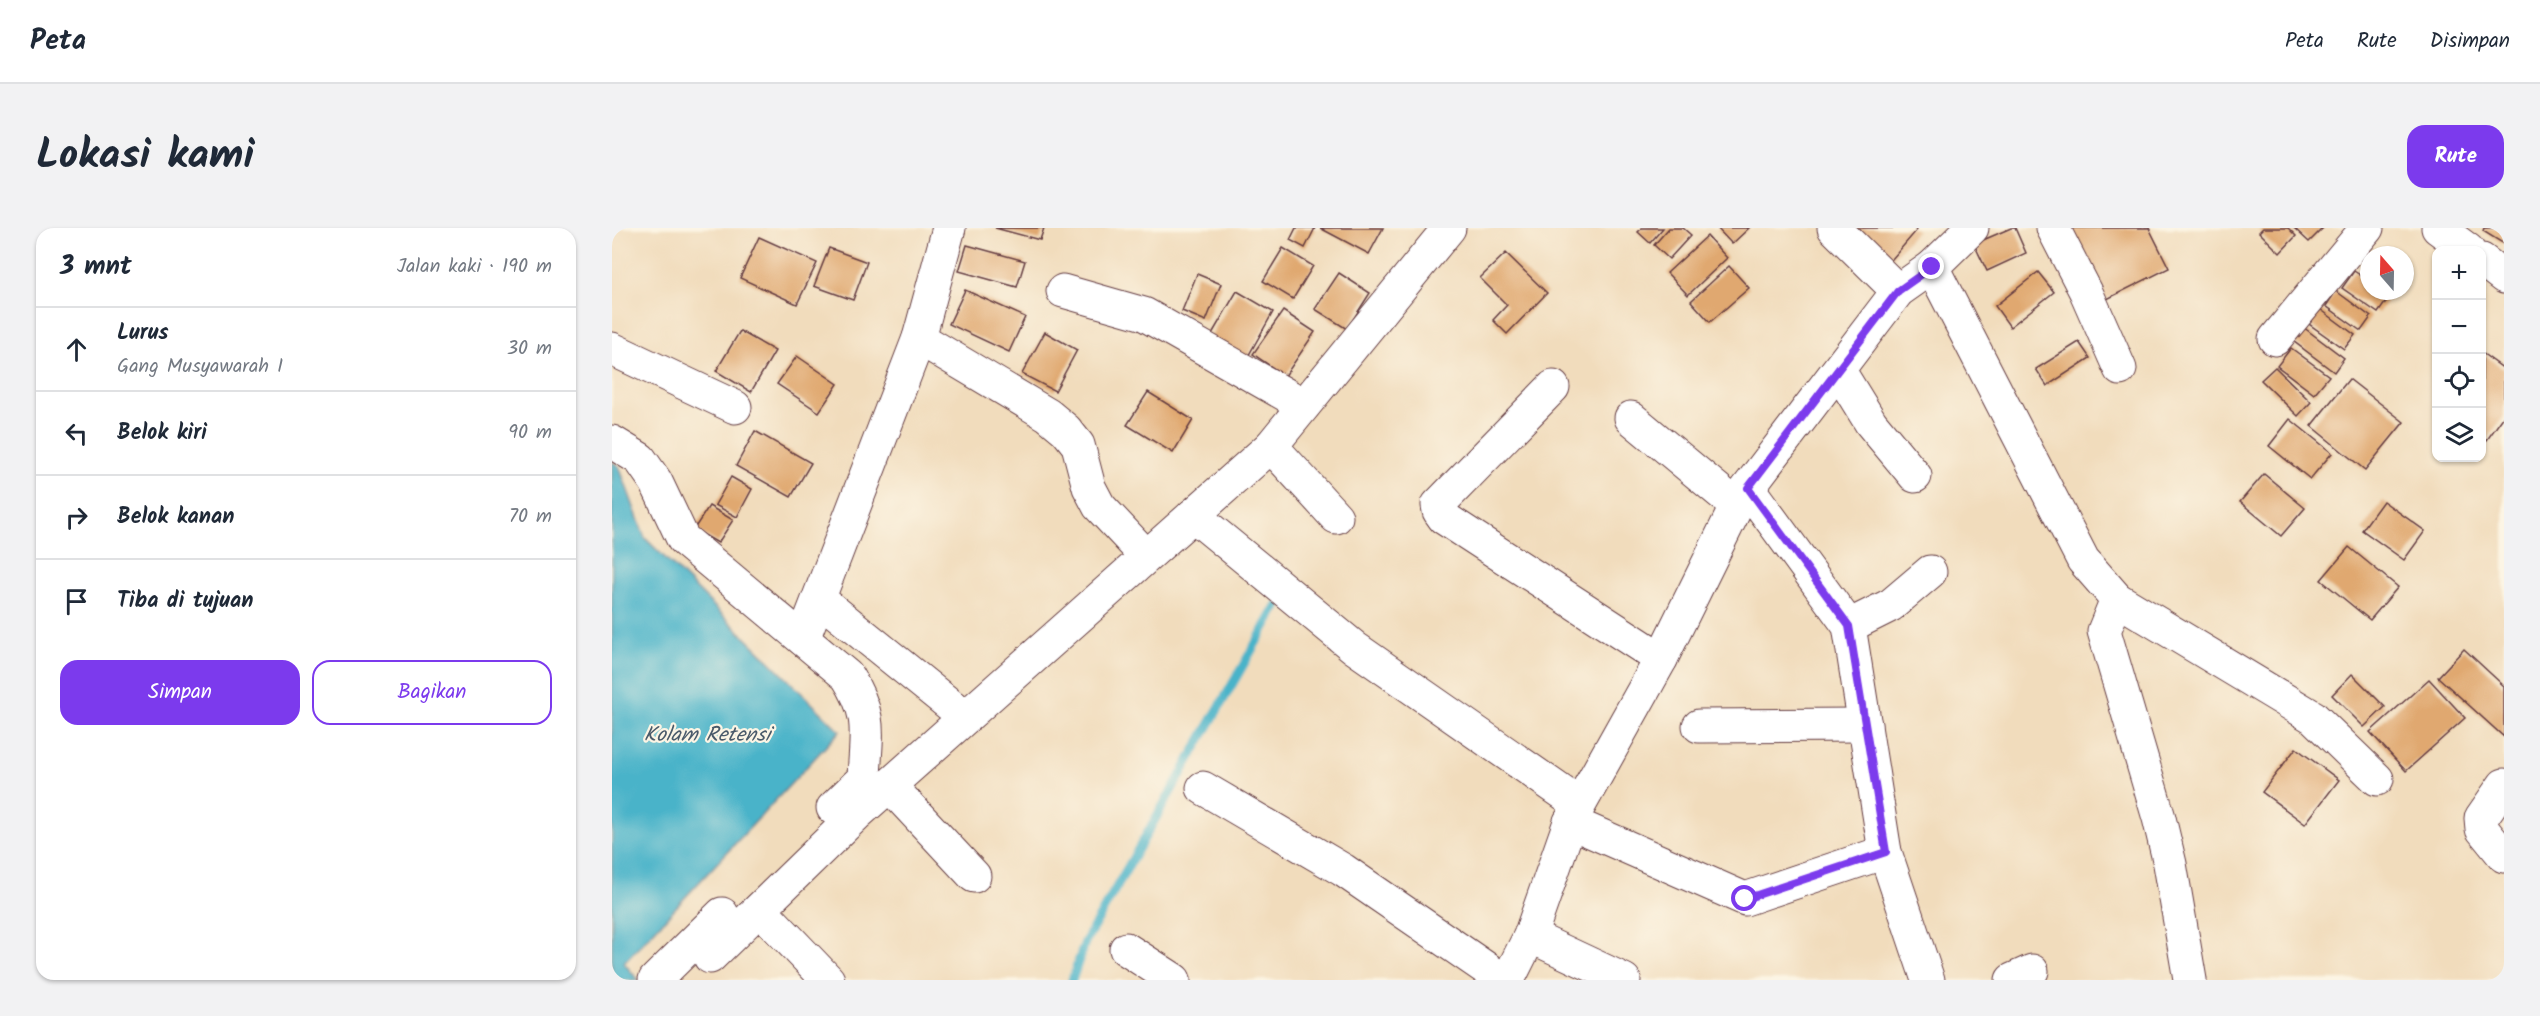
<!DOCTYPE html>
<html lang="id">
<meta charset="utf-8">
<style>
body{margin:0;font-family:Kalam,sans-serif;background:#f2f2f3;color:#1f2937}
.controls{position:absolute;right:18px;top:18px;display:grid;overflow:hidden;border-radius:12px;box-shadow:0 2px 4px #0004}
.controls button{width:54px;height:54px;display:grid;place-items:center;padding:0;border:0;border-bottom:2px solid #e0e1e3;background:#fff;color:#1f2937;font:30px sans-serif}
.compass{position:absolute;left:1748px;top:18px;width:54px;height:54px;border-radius:50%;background:#fff;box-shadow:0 2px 4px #0004;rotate:340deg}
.stop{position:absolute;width:18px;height:18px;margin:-14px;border:4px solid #7c3aed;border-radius:50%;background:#fff}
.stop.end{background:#7c3aed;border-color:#fff;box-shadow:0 2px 6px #0008}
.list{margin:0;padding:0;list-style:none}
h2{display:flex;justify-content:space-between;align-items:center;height:78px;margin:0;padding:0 24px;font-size:26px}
h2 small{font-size:20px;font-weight:400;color:#747a83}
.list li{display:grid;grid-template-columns:39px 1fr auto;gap:18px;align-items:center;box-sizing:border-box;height:84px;padding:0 24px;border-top:2px solid #e0e1e3}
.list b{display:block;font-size:22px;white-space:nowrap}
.list p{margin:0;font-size:20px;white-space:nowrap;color:#747a83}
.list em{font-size:20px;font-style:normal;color:#747a83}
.actions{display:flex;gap:12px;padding:18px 24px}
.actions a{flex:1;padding:14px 0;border:2px solid #7c3aed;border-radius:18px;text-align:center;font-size:21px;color:#7c3aed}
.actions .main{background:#7c3aed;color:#fff}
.icon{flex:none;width:33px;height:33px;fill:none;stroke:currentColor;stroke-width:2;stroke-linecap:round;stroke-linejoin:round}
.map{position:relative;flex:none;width:1892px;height:752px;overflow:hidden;border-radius:18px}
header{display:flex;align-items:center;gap:36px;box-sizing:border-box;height:84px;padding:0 30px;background:#fff;border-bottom:2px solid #e0e1e3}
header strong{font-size:28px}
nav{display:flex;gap:33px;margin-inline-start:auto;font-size:21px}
.intro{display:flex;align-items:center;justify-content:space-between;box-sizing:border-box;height:144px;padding:0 36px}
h1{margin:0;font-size:42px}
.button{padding:15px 27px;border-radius:18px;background:#7c3aed;color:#fff;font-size:21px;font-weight:700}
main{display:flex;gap:36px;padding:0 36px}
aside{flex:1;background:#fff;border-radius:18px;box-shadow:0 2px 4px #0004}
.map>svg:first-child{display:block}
</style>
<header>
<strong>Peta</strong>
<nav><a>Peta</a><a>Rute</a><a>Disimpan</a></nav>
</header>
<div class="intro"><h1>Lokasi kami</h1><a class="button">Rute</a></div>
<main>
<aside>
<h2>3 mnt<small>Jalan kaki · 190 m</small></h2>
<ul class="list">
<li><svg class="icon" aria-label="ahead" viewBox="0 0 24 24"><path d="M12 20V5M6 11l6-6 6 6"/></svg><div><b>Lurus</b><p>Gang Musyawarah I</p></div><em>30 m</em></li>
<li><svg class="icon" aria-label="left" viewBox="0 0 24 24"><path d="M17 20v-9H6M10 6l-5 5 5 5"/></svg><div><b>Belok kiri</b></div><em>90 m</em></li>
<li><svg class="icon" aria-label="right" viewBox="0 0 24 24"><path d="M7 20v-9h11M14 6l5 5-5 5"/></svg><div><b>Belok kanan</b></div><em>70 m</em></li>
<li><svg class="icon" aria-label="arrive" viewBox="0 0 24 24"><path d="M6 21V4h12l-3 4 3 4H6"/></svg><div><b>Tiba di tujuan</b></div></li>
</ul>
<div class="actions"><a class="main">Simpan</a><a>Bagikan</a></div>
</aside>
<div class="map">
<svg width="1892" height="752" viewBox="0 0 1892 752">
<rect width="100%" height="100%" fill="#fcf5e5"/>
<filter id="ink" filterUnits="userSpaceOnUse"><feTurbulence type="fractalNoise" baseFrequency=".0167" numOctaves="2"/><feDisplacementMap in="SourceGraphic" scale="12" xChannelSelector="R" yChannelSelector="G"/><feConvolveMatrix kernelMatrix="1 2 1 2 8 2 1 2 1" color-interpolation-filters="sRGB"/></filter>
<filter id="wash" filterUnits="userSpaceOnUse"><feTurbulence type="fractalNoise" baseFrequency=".008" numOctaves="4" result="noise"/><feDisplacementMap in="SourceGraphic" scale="24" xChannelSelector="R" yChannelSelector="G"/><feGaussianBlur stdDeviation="1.35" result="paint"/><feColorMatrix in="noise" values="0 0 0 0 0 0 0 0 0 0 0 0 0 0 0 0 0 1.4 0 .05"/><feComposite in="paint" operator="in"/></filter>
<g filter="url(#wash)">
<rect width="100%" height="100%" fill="#f1dcbc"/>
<!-- water -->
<polygon fill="#4ab3c9" stroke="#4a697a" stroke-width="1.5" points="0,234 7,238 33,310 228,503 12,735 26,752 0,752"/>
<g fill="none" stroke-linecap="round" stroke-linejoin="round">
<!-- stream -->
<polyline stroke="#4ab3c9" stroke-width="9" points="460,752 473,714 665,378"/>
</g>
<g id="blocks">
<!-- building -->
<g fill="#e0a870">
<polygon points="383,0 432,0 428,12"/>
<polygon points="684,0 703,0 693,20 678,12"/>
<polygon points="708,0 771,0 757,26"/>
<polygon points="1030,0 1051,0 1038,15 1026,4"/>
<polygon points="1057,0 1071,0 1079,7 1057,31 1042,17"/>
<polygon points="1105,0 1137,0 1120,16"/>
<polygon points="1231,0 1302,0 1305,2 1274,38"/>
<polygon points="1399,0 1403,0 1414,25 1375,43 1362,16"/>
<polygon points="1457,0 1537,0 1557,40 1493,72"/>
<polygon points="1651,0 1676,0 1684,8 1668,25 1647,4"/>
<polygon points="1682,0 1711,0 1697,14"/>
<polygon points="1872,0 1892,0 1892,16 1871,3"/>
<polygon points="1095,8 1115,30 1076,67 1055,45"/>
<polygon points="147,9 205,35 185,76 128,50"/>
<polygon points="355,17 413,33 405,59 347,43"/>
<polygon points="217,20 255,34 241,72 202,58"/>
<polygon points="671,20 701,38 681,71 651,53"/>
<polygon points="894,25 935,65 895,106 881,92 895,77 868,50"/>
<polygon points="1117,38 1137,60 1098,94 1079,73"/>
<polygon points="1742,43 1757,53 1757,63 1771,63 1778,68 1766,85 1730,60"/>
<polygon points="1426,44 1442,64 1398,99 1383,78"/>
<polygon points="727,45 758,65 735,101 703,81"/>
<polygon points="585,46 609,56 594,93 570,83"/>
<polygon points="353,62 413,89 397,124 337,96"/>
<polygon points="625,63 661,84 634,132 597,111"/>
<polygon points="1724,63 1759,89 1749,103 1714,78"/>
<polygon points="1708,81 1743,107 1732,121 1697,96"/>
<polygon points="671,83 703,104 673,148 641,126"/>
<polygon points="1691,99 1732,130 1722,144 1681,113"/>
<polygon points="128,103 163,123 139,164 104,143"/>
<polygon points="433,104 465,122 443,163 410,146"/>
<polygon points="1467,114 1478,130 1435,158 1424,141"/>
<polygon points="1679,120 1717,148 1702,166 1665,138"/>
<polygon points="1870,125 1892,141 1892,188 1870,219"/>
<polygon points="185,128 226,156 207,184 165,156"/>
<polygon points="1663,139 1699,174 1686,188 1649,152"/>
<polygon points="1737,151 1792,194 1753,242 1699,198"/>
<polygon points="536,164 581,192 561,225 515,197"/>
<polygon points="1678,191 1720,225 1698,251 1657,218"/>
<polygon points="143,203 199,235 179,269 124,238"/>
<polygon points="1652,246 1693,280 1669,308 1628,274"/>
<polygon points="119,249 140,261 125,289 103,277"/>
<polygon points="1771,273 1813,303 1792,332 1750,302"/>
<polygon points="97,278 121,292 106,315 82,301"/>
<polygon points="1737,319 1786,359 1758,392 1709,352"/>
<polygon points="1852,421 1892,458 1892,509 1826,449"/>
<polygon points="1740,446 1773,479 1752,499 1720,467"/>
<polygon points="1817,451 1853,490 1794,543 1758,504"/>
<polygon points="1684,520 1727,552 1693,596 1650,564"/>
</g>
</g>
</g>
<g filter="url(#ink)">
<use href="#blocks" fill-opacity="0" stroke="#633b41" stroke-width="1.5"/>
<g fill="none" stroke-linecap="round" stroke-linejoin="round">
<!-- minor casing -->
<g stroke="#633b41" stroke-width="35">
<g id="minor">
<polyline points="1222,0 1286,63"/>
<polyline points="1441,0 1474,64 1508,141"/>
<polyline points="1826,0 1856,22"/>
<polyline points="1870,32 1892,49"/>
<polyline points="1320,39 1471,332 1505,371 1701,489 1765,551"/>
<polyline points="451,63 532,86 692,177"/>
<polyline points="307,110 436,187 454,202 466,217 477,259 487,278 534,328"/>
<polyline points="1663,111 1755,0"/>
<polyline points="0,121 123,179"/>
<polyline points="1227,143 1259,195 1303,248"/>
<polyline points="941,159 826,277 827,283 832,290 1049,431"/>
<polyline points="1019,190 1125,278"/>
<path d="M0,214L28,231L44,254L71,311L235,448C261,489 254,504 252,550L221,580"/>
<polyline points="659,218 724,289"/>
<polyline points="1136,260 1237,398 1273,624 1316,752"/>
<polyline points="581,287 743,420 967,576"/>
<polyline points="207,371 353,489"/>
<polyline points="1505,371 1492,403 1547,590 1558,636 1578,752"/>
<polyline points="1237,398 1279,377 1318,344"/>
<polyline points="191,411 307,110 337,0"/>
<polyline points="1087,498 1253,497"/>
<polyline points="277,557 362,648"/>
<polyline points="1892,557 1869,590 1870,601 1892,628"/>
<polyline points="591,560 731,642 891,752"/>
<polyline points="958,594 1133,671 1273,624"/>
<polyline points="148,681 216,752"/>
<polyline points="918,708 1012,752"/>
<polyline points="514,721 562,752"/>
<polyline points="98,729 245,586 659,218 837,0"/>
<polyline points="43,752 110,686"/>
<polyline points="896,752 918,708 958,594 1049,431 1129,269 1286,63 1320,39 1360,0"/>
<polyline points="1400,752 1420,743"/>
</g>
</g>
<!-- minor -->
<use href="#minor" stroke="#fff" stroke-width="33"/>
</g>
</g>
<g fill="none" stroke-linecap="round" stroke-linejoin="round" filter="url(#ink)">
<!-- route -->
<polyline stroke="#7c3aed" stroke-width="8" points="1133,671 1274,624 1237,398 1136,260 1286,63 1320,39"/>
</g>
<g text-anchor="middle" stroke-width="4.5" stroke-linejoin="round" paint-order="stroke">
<!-- water labels -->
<g font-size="21" font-style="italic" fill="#4a5a6a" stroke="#fcf5e5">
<text x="95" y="513">Kolam Retensi</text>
</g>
</g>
</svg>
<div class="controls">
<button>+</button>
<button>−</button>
<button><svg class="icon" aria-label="locate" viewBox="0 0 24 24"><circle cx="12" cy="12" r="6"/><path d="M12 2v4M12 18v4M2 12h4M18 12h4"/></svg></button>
<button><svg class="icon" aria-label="layers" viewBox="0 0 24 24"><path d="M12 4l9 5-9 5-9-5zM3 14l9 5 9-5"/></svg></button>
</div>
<svg class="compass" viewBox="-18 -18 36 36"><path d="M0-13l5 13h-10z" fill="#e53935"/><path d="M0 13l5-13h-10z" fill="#747a83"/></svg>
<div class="stop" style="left:1133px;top:671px"></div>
<div class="stop end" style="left:1320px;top:39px"></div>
</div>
</main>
